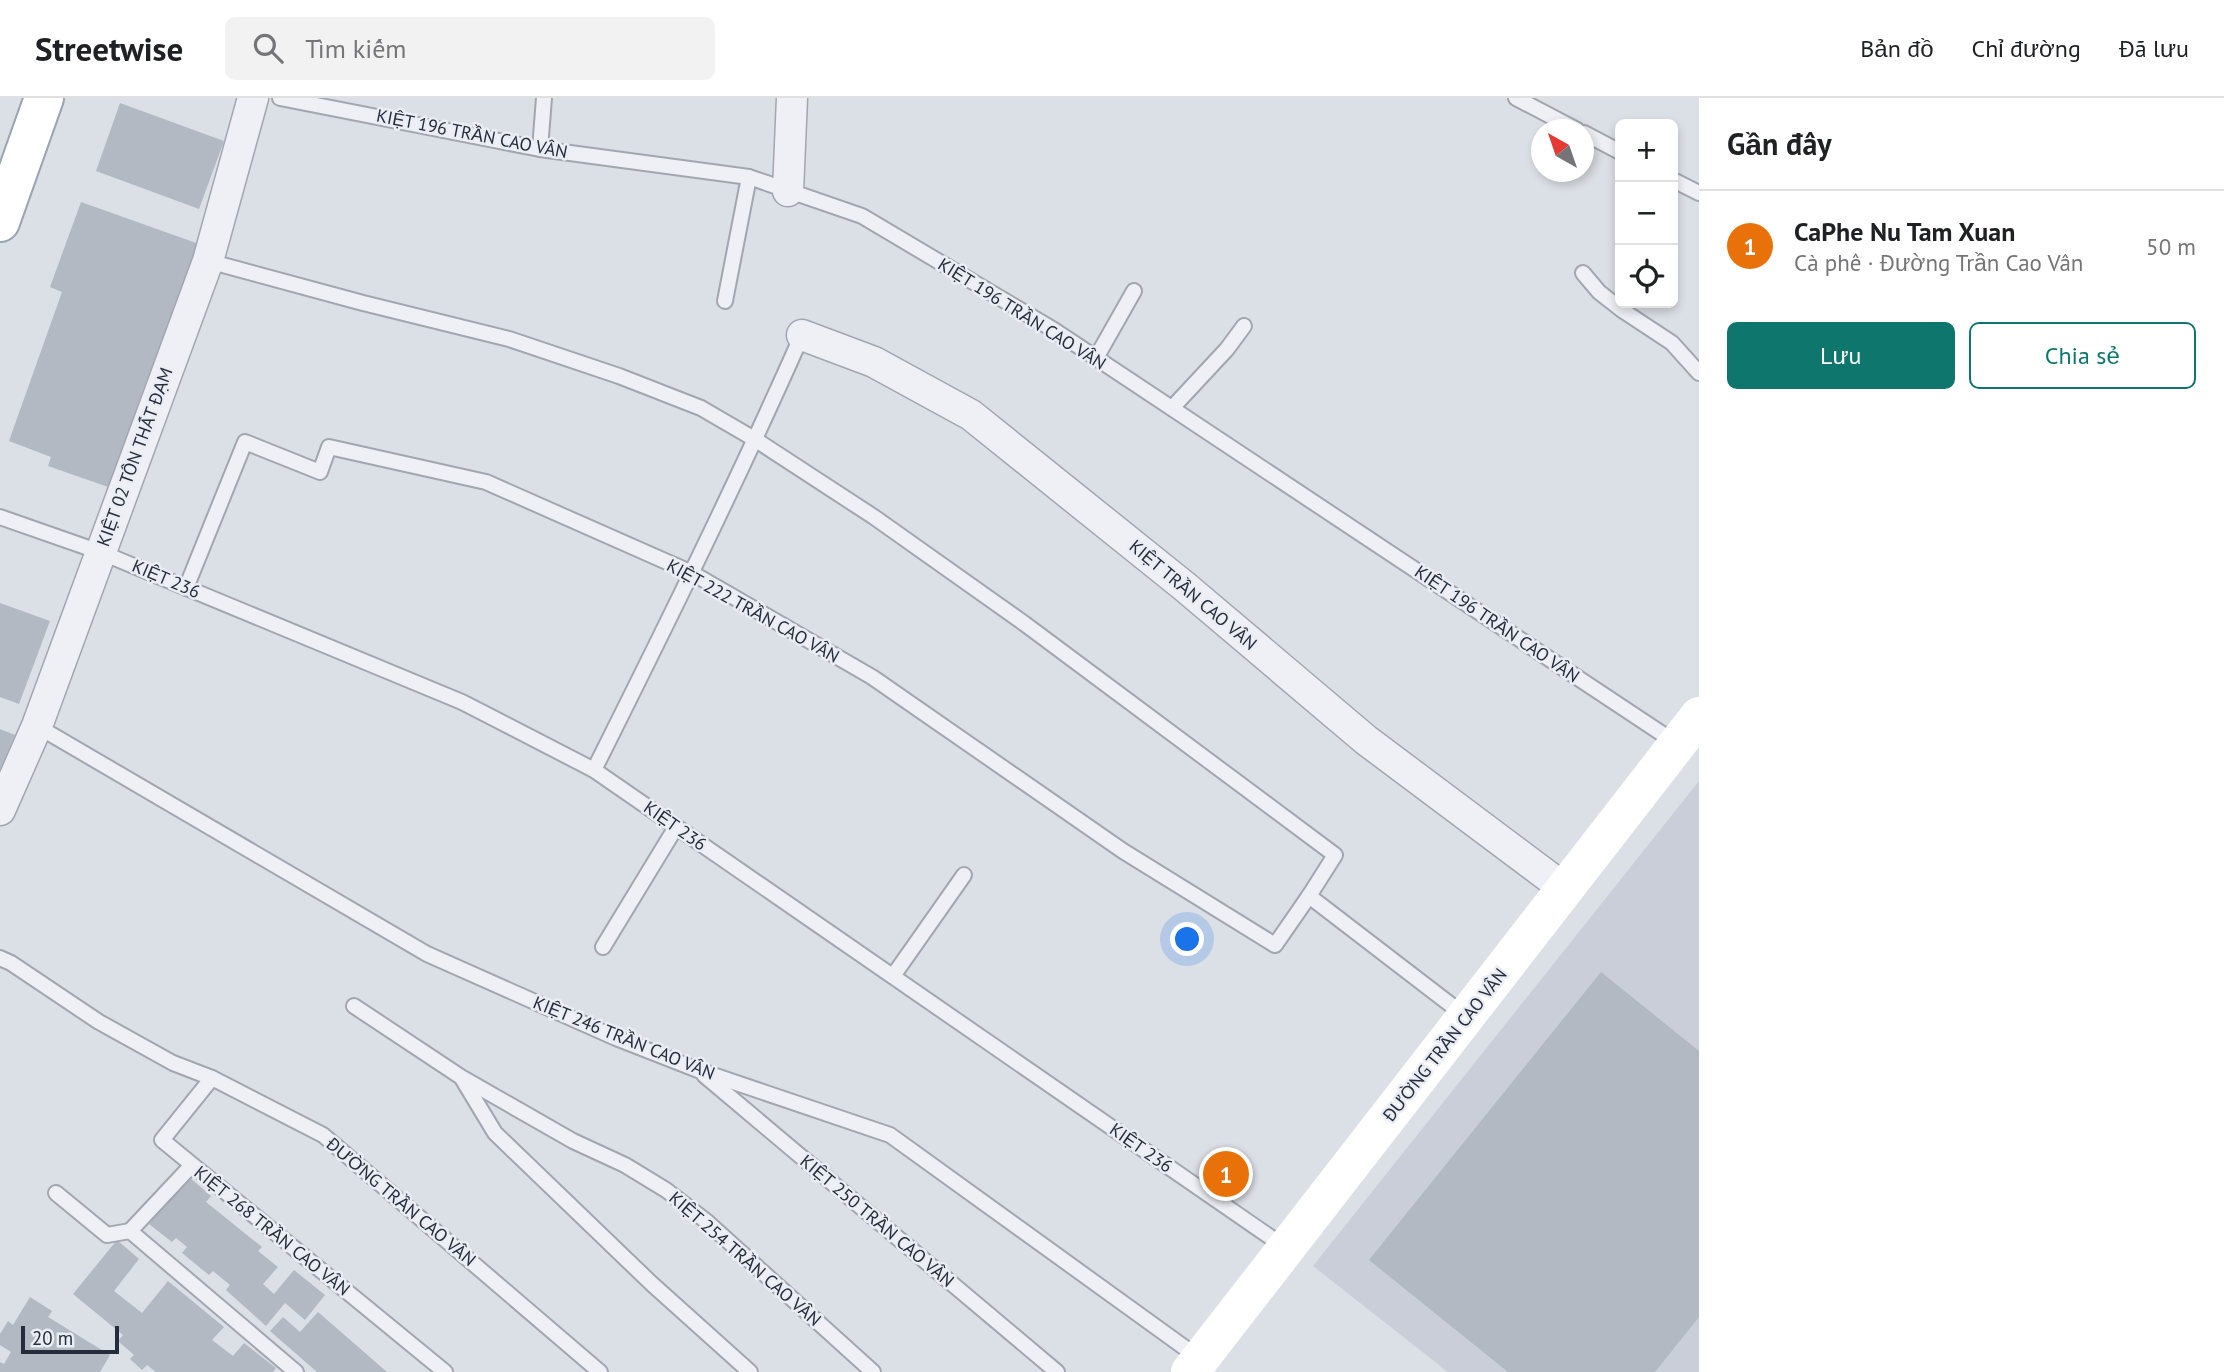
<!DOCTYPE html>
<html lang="vi">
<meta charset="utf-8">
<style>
body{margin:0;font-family:"PT Sans",sans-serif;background:#f2f2f2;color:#202124}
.controls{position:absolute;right:21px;top:21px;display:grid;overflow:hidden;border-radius:10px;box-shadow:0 4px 10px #0003}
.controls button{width:63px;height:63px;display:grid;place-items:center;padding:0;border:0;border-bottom:2px solid #e0e0e0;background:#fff;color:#202124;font:35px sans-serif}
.compass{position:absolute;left:1531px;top:21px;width:63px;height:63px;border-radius:50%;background:#fff;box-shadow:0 4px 10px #0003;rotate:320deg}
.scale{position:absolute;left:21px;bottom:18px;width:98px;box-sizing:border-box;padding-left:7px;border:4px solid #252d3d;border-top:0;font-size:19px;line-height:24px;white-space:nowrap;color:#252d3d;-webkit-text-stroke:5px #eaeef4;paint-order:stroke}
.you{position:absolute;left:1188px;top:842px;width:24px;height:24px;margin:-18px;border:5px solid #fff;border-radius:50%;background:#1a73e8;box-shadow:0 0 0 10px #1a73e833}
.badge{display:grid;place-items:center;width:46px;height:46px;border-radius:50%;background:#0f766e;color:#fff;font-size:23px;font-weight:700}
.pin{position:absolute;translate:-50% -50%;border:4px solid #fff;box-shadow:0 2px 7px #0006}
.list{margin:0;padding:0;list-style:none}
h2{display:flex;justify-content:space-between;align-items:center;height:91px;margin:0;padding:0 28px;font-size:30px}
h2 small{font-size:23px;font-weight:400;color:#757577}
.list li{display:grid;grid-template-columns:46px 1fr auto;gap:21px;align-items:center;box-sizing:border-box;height:112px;padding:0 28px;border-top:2px solid #e0e0e0}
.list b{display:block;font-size:26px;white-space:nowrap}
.list p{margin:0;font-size:23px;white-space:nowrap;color:#757577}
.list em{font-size:23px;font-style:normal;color:#757577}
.actions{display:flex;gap:14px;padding:21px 28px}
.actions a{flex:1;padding:16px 0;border:2px solid #0f766e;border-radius:10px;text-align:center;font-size:24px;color:#0f766e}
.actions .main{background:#0f766e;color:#fff}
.icon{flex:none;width:38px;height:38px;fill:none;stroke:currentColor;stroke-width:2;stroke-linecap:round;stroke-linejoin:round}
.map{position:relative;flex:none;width:1699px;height:1274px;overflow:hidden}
header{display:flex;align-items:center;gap:42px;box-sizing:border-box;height:98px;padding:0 35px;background:#fff;border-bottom:2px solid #e0e0e0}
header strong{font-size:33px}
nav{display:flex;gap:38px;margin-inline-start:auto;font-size:24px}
.search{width:490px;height:63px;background:#f2f2f2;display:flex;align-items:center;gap:18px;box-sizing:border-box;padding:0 24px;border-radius:10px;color:#757577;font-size:26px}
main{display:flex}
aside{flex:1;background:#fff}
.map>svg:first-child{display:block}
</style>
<header>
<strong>Streetwise</strong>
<div class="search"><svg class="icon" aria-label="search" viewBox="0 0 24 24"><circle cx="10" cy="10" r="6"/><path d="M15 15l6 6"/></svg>Tìm kiếm</div>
<nav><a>Bản đồ</a><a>Chỉ đường</a><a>Đã lưu</a></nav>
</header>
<main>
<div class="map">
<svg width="1699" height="1274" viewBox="0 0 1699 1274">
<rect width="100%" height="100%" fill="#dbdfe6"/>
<!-- built -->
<polygon fill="#c9ced8" points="1699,683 1699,1274 1448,1274 1313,1168"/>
<!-- building -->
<g fill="#b2b9c3">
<polygon points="120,5 224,43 199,111 96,73"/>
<polygon points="81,104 199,146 111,390 48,368 51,359 9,343 62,194 50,189"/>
<polygon points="0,505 50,523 19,606 0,599"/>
<polygon points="0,631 15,637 0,672"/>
<polygon points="1601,874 1699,953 1699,1219 1655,1274 1508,1274 1369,1162"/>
<polygon points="189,1079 211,1098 206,1104 262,1149 258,1153 278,1169 263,1186 274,1196 294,1172 325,1197 305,1222 285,1205 266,1228 226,1192 230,1187 213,1173 209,1177 182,1155 187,1149 176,1140 172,1144 149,1126"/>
<polygon points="117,1142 139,1161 114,1193 142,1215 168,1183 224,1229 212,1242 233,1258 244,1245 276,1270 273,1274 156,1274 147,1267 142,1272 130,1261 134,1257 118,1243 123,1237 73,1196"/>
<polygon points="30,1199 52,1213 48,1219 110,1257 100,1274 0,1274 0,1264 4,1266 11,1254 0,1247 0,1236 8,1223 13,1227"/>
<polygon points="318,1214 387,1274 317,1274 270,1233 283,1219 300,1234"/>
</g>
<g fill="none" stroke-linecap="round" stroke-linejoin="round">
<!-- lane casing -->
<g stroke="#a1a6b0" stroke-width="18">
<g id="lane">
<polyline points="280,0 540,51 749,79 862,118 1054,232 1676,645"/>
<polyline points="1516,0 1577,32"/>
<polyline points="1584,35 1620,54"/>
<polyline points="540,51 544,0"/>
<polyline points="1673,82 1699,95"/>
<polyline points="208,163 363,205 509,241 619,278 701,310 756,342 874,419 1025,526 1335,757 1309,798 1464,917"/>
<polyline points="1583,175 1599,194 1622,212 1672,245 1699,275"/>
<polyline points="725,203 749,79"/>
<polyline points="1096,260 1134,193"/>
<polyline points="1172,310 1227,251 1244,228"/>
<polyline points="0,419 100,454 462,604 594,672 1286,1150"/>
<polyline points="186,490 245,344 320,374 329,349 486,384 692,475 872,579 1123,753 1275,847 1309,798"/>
<polyline points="37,628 427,856 616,940 698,972 890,1037 1199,1260"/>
<path d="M594,672C666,528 737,384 802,237"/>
<polyline points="603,849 676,729"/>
<polyline points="0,860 11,865 99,924 173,965 212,980 323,1037 600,1274"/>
<polyline points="893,878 964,777"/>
<polyline points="354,908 461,979 573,1043 625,1067 666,1092 706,1123 873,1274"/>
<polyline points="704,977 1057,1274"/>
<polyline points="212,980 162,1042 445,1274"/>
<polyline points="463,982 495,1035 652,1186 750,1274"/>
<polyline points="56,1095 107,1137 130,1133 296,1274"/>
<polyline points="130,1133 192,1067"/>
</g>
</g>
<!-- street casing -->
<g stroke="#a1a6b0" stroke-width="33">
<g id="street">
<polyline points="788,93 792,0"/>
<polyline points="802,237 874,264 971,317 1184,488 1366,642 1565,791"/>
<polyline points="0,712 37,628 208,163 253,0"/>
</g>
</g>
<!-- primary casing -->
<g stroke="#9aa4b2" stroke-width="42">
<polyline id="primary" points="0,124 44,0"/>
</g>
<!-- lane -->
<use href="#lane" stroke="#eef0f5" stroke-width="14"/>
<!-- street -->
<use href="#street" stroke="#eef0f5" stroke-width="30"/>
<!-- secondary -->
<polyline stroke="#fff" stroke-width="38" points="1190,1274 1699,618"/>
<!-- primary -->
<use href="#primary" stroke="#fff" stroke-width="38"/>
</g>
<g text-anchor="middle" stroke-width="5" stroke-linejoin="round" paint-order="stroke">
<!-- street labels -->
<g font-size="18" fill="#252d3d" stroke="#eaeef4">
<text transform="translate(472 36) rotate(11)" y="6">KIỆT 196 TRẦN CAO VÂN</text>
<text transform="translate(1022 216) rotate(32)" y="6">KIỆT 196 TRẦN CAO VÂN</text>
<text transform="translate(135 359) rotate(-70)" y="6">KIỆT 02 TÔN THẤT ĐẠM</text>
<text transform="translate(166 481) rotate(23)" y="6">KIỆT 236</text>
<text transform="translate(1193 497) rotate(40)" y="6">KIỆT TRẦN CAO VÂN</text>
<text transform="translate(753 513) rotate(29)" y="6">KIỆT 222 TRẦN CAO VÂN</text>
<text transform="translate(1497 526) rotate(34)" y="6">KIỆT 196 TRẦN CAO VÂN</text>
<text transform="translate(675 728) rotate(35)" y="6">KIỆT 236</text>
<text transform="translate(624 940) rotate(22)" y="6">KIỆT 246 TRẦN CAO VÂN</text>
<text transform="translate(1445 947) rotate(-52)" y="6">ĐƯỜNG TRẦN CAO VÂN</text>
<text transform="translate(1141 1050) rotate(35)" y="6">KIỆT 236</text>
<text transform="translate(401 1104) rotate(40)" y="6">ĐƯỜNG TRẦN CAO VÂN</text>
<text transform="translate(877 1123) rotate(40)" y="6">KIỆT 250 TRẦN CAO VÂN</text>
<text transform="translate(272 1133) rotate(39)" y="6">KIỆT 268 TRẦN CAO VÂN</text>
<text transform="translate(745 1161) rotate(41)" y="6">KIỆT 254 TRẦN CAO VÂN</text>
</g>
</g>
</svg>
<div class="controls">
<button>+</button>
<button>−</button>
<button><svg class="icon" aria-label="locate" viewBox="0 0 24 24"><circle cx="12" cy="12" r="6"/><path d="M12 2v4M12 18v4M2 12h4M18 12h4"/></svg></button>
</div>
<svg class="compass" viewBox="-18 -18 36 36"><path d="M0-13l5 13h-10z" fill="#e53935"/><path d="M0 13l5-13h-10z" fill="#757577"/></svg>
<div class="scale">20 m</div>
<div class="you"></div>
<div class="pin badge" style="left:1226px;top:1076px;background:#e8710a">1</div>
</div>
<aside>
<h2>Gần đây<small></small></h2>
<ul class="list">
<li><span class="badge" style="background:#e8710a">1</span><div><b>CaPhe Nu Tam Xuan</b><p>Cà phê · Đường Trần Cao Vân</p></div><em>50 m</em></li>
</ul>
<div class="actions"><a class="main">Lưu</a><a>Chia sẻ</a></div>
</aside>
</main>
